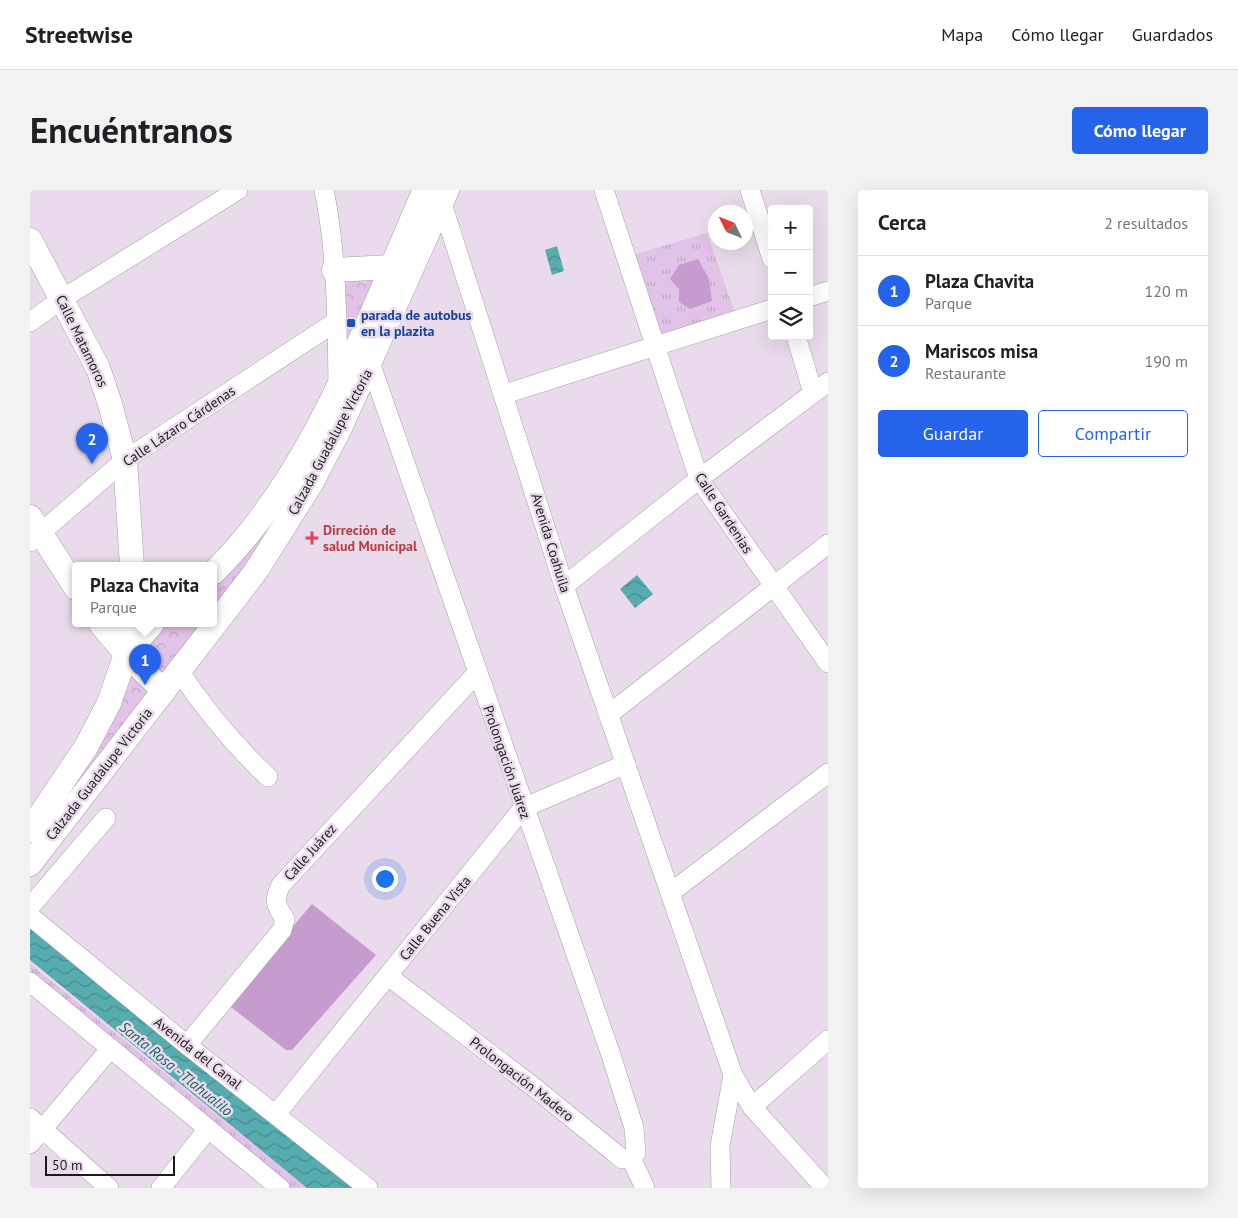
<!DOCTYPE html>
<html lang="es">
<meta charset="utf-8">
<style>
body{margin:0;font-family:"PT Sans",sans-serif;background:#f2f2f2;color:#202124}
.controls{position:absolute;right:15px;top:15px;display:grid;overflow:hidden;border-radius:5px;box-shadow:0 5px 20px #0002}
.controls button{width:45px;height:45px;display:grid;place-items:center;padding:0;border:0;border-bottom:1px solid #e0e0e0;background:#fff;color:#202124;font:25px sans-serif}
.compass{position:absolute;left:678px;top:15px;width:45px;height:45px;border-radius:50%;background:#fff;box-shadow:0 5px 20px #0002;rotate:313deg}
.scale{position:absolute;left:15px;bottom:12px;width:130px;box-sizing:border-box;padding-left:5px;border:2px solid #1d191e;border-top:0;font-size:14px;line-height:18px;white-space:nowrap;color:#1d191e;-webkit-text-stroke:4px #e9dbeb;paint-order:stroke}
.you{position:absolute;left:354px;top:688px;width:18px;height:18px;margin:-12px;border:4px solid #fff;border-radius:50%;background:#1a73e8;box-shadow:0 0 0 8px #1a73e833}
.badge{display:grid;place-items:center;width:32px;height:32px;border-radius:50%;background:#2563eb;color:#fff;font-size:16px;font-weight:700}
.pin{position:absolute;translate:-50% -41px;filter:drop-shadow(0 1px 2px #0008)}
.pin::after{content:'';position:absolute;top:26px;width:18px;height:15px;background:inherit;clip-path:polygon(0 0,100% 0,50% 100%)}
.popup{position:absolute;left:42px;top:372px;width:145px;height:65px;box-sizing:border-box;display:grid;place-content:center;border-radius:5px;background:#fff;filter:drop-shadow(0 1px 4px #0005);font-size:16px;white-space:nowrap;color:#757577}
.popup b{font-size:19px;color:#202124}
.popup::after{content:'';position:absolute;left:50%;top:100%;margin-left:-10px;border:10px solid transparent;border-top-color:#fff}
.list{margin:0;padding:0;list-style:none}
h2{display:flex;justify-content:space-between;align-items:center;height:65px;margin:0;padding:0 20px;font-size:21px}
h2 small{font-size:16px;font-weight:400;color:#757577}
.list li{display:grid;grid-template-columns:32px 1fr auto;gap:15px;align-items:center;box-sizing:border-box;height:70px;padding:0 20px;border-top:1px solid #e0e0e0}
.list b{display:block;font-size:19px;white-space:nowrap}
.list p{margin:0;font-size:16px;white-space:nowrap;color:#757577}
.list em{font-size:16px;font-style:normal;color:#757577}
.actions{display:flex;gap:10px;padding:15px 20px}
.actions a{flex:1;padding:11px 0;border:1px solid #2563eb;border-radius:5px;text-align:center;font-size:18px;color:#2563eb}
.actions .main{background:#2563eb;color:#fff}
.icon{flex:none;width:28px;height:28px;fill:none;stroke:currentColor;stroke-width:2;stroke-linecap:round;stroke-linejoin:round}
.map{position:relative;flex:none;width:798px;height:998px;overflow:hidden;border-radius:5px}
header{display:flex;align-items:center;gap:30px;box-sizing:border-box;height:70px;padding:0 25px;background:#fff;border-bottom:1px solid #e0e0e0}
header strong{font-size:24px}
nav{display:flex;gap:28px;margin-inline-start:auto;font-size:18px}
.intro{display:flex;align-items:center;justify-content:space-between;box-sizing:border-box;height:120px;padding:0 30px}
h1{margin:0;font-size:35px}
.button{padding:12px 22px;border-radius:5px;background:#2563eb;color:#fff;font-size:18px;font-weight:700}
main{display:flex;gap:30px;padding:0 30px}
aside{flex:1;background:#fff;border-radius:5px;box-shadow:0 5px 20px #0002}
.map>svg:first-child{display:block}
</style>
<header>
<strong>Streetwise</strong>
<nav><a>Mapa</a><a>Cómo llegar</a><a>Guardados</a></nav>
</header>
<div class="intro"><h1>Encuéntranos</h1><a class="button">Cómo llegar</a></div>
<main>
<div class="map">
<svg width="798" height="998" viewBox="0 0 798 998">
<defs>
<pattern id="grass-tufts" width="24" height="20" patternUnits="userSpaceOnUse" patternTransform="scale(1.25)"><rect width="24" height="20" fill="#e2c2e8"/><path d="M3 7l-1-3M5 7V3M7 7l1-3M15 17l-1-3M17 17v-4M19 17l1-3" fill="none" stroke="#c1a6c7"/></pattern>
<pattern id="park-crowns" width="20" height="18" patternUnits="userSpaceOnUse" patternTransform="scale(1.25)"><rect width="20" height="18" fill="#e2c2e8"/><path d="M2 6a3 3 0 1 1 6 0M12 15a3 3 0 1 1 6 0" fill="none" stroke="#c1a6c7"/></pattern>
<pattern id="water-waves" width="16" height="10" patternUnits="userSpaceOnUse" patternTransform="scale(1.25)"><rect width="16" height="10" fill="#57acaf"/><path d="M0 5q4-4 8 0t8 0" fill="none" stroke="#478b8e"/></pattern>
</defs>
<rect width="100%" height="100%" fill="#e9dbeb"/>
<!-- grass -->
<g fill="url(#grass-tufts)">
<polygon points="677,43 706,126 625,154 599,66"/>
<polygon points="0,774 277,998 248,998 0,792"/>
</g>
<!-- park -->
<g fill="url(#park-crowns)">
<polygon points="362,80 310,190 307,82"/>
<polygon points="235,337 229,367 217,397 135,506 83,562 0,668 0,641 59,558 99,464 122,434 184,434 184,383"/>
</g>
<!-- water -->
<g fill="url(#water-waves)">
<polygon points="527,56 534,81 522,85 515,60"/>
<polygon points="607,385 623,404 605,418 590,399"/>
<polygon points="0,738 327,998 277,998 0,770"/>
</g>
<!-- building -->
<g fill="#c59ccd">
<polygon points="668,69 679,89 682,111 660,119 649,112 649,99 640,89 649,75"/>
<polygon points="282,714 346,765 262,860 256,860 197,814"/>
</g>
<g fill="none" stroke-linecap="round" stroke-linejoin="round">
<!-- minor casing -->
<g stroke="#a99cab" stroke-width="20">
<g id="minor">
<path d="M294,0C307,63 307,130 308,194"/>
<polyline points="574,0 669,289 798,473"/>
<polyline points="720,0 742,69"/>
<polyline points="409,4 534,396 703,885 690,956 691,998"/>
<polyline points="779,107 798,101"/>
<polyline points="0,132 32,109 208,0"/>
<polyline points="766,146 783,203"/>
<polyline points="341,175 581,865 604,938 606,963 601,968"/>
<polyline points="475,204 742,119"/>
<polyline points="0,352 95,270 307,131"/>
<polyline points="534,396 669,289 798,192"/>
<path d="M149,481C176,521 203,554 238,587"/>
<polyline points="578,525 798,354"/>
<polyline points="640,703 798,583"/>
<polyline points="0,717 76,628"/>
<polyline points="0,726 157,855 338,998"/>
<polyline points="358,786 505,898 585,963 592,969 601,968"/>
<polyline points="0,792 250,998"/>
<path d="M157,855L252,740L255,729C246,716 243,710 251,695L447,483"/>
<polyline points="703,885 722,917 795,998"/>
<polyline points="722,917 798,850"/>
<polyline points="246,924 493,618 596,574"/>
<polyline points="0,928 79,998"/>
<polyline points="0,954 80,859"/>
<polyline points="601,968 615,998"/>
<polyline points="131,998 178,939"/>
</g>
</g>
<!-- major casing -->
<g stroke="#a99cab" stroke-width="25">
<g id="major">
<polyline points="0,50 68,178 80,214 95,270 102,376"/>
<polyline points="304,80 361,77"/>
<polyline points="0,327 46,398"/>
<path d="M184,382C285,283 338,128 395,0"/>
<polyline points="71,434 96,464 134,501"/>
<polyline points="96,464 96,434"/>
<polyline points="0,640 56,557 79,513 96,464 122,434"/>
<polyline points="0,674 226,381 282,292 310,238 417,0"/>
</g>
</g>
<!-- minor -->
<use href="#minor" stroke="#fff" stroke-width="19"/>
<!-- major -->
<use href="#major" stroke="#fff" stroke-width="24"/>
</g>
<!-- markers -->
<rect fill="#1a4fb4" stroke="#e9dbeb" stroke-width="2" x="316" y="128" width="10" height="10" rx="2.5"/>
<path fill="#e0444e" stroke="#e9dbeb" stroke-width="2" d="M279.5 340.5h5v5h5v5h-5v5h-5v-5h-5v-5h5z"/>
<g text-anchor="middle" stroke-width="5" stroke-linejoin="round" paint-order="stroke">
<!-- transit labels -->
<g font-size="14" font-weight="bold" fill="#164399" stroke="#e9dbeb" text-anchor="start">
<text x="331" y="130">parada de autobus<tspan x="331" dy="16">en la plazita</tspan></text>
</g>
<!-- street labels -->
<g font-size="14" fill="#1d191e" stroke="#e9dbeb">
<text transform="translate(52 151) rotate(64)" y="5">Calle Matamoros</text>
<text transform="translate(149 236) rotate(-34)" y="5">Calle Lázaro Cárdenas</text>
<text transform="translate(300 252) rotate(-62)" y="5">Calzada Guadalupe Victoria</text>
<text transform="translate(694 323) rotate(57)" y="5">Calle Gardenias</text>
<text transform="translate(521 353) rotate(73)" y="5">Avenida Coahuila</text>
<text transform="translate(477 572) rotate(71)" y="5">Prolongación Juárez</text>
<text transform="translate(69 584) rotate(-52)" y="5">Calzada Guadalupe Victoria</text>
<text transform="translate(280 662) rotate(-48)" y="5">Calle Juárez</text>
<text transform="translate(405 728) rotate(-51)" y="5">Calle Buena Vista</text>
<text transform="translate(168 863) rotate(38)" y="5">Avenida del Canal</text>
<text transform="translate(492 889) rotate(38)" y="5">Prolongación Madero</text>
</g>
<!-- health labels -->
<g font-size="14" font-weight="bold" fill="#be3a42" stroke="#e9dbeb" text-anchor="start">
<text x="293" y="345">Dirreción de<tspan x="293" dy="16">salud Municipal</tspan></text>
</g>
<!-- water labels -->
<g font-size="15" font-style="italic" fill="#145d60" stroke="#e9dbeb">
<text transform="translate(146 879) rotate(39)" y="5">Santa Rosa - Tlahualilo</text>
</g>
</g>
</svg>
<div class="controls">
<button>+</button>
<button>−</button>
<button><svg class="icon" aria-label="layers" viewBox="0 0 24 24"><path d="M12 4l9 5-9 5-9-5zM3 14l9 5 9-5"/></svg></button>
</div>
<svg class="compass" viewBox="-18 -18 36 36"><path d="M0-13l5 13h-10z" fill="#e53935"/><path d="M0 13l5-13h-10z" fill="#757577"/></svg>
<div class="scale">50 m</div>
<div class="you"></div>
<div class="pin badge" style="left:115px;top:495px">1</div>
<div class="popup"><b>Plaza Chavita</b>Parque</div>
<div class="pin badge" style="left:62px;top:274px">2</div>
</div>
<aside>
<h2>Cerca<small>2 resultados</small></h2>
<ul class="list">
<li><span class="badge">1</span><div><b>Plaza Chavita</b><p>Parque</p></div><em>120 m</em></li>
<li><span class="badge">2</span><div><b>Mariscos misa</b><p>Restaurante</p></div><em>190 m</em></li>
</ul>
<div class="actions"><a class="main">Guardar</a><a>Compartir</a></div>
</aside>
</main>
